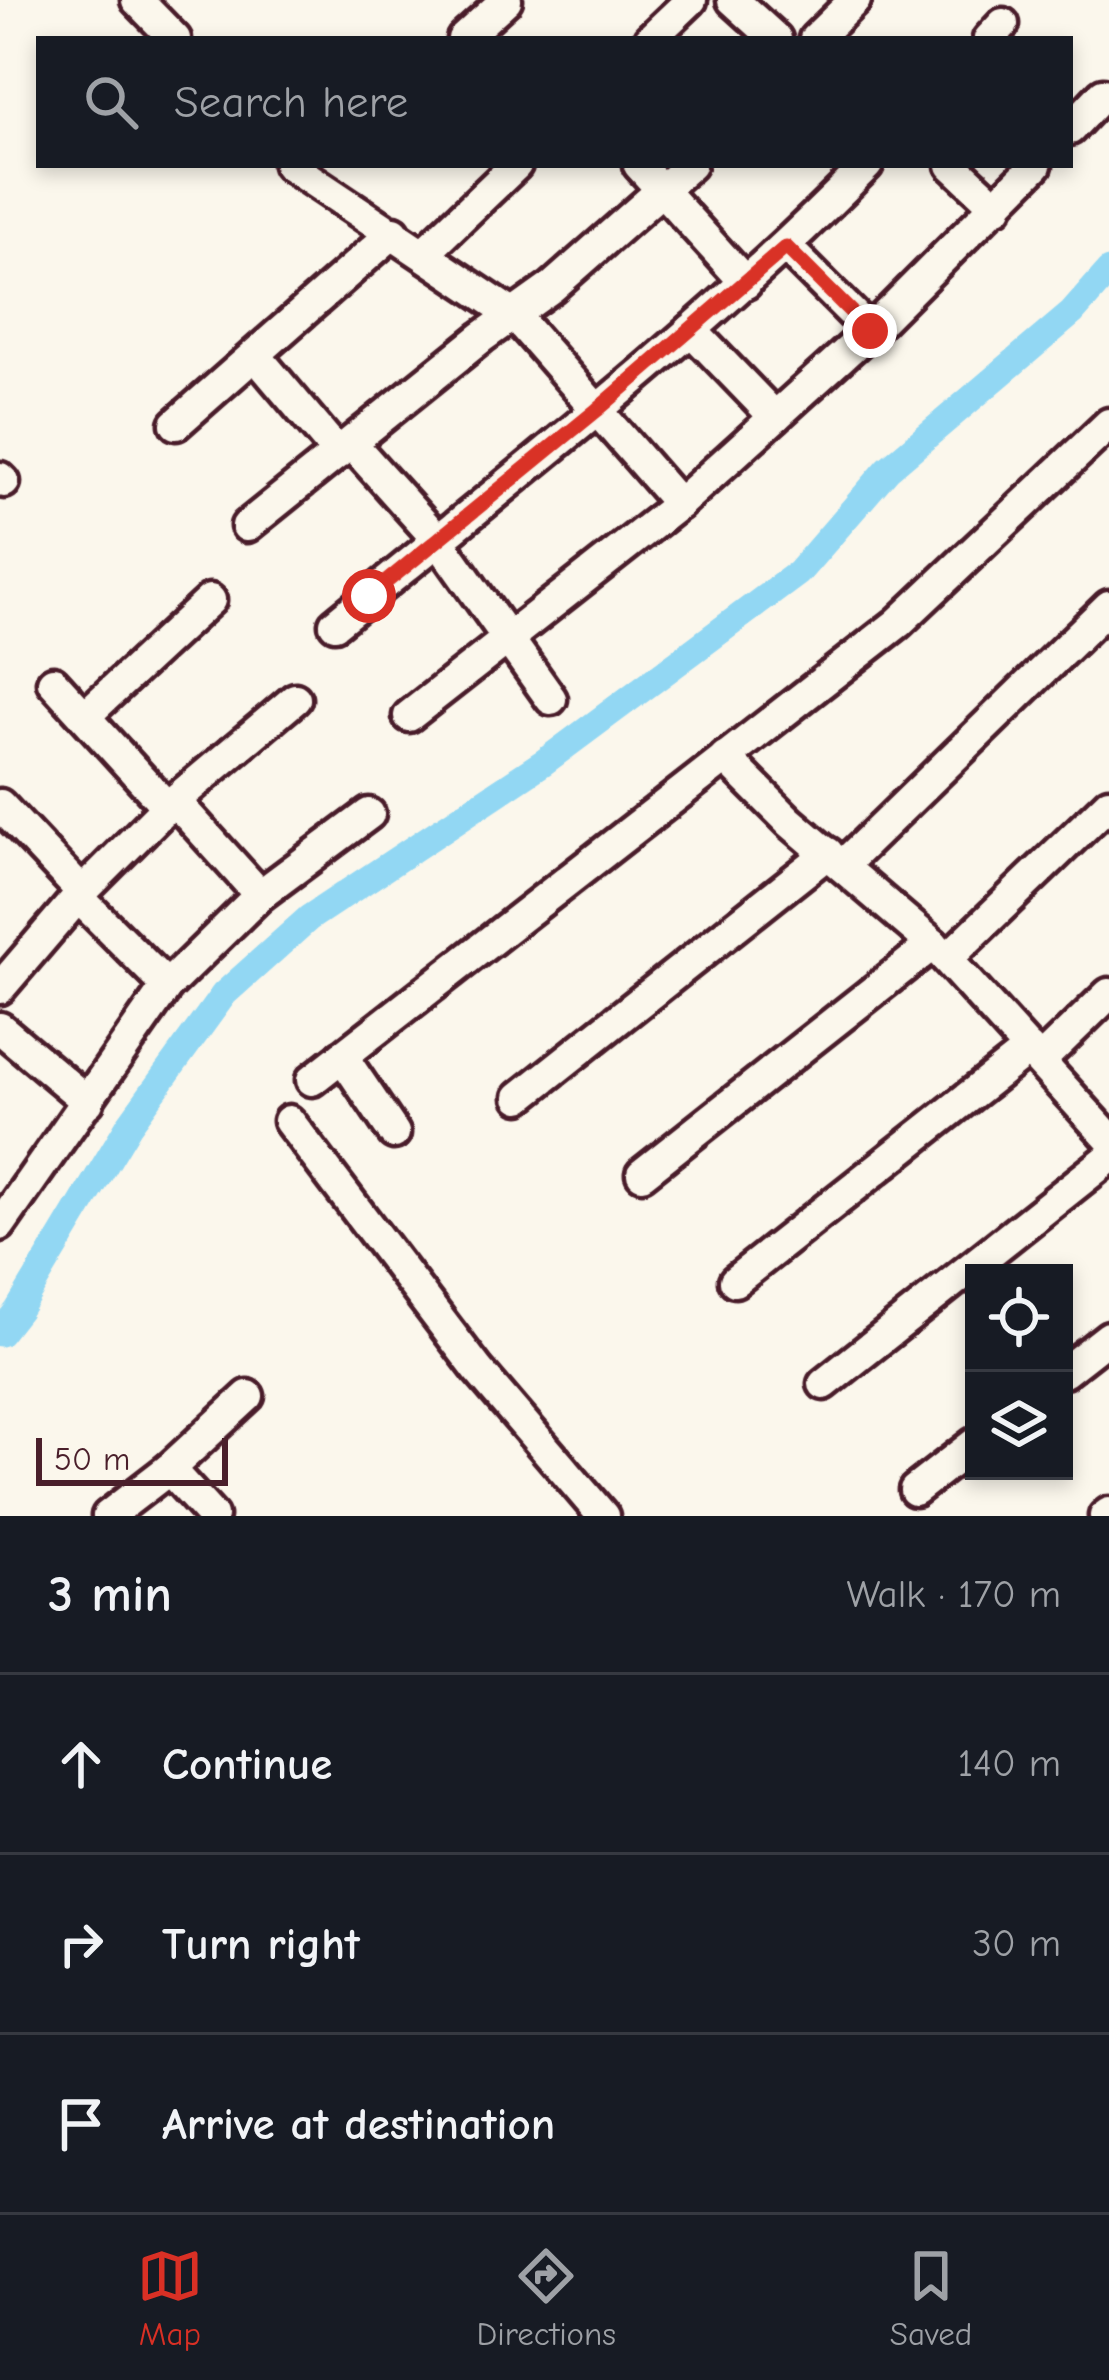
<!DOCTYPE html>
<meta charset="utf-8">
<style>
body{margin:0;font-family:"Comic Neue",sans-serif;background:#20242c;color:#f1f3f6}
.controls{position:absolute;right:36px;bottom:36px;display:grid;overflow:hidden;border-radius:0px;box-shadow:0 6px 18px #0003}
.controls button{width:108px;height:108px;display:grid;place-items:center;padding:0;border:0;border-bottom:3px solid #363941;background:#171b24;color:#f1f3f6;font:60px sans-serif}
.scale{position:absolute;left:36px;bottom:30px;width:192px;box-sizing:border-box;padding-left:12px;border:6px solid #4a1f2b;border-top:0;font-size:33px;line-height:42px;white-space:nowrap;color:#4a1f2b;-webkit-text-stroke:9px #fbf7ec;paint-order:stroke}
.stop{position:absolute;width:36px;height:36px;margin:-27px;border:9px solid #d93025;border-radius:50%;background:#fff}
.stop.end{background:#d93025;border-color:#fff;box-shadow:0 3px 12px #0008}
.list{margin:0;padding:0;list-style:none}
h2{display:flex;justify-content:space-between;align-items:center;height:156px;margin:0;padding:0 48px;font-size:51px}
h2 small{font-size:39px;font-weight:400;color:#9ea1a6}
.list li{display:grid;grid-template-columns:78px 1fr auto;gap:36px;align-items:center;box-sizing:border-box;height:180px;padding:0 48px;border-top:3px solid #363941}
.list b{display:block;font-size:45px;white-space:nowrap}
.list em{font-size:39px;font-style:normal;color:#9ea1a6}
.icon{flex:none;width:66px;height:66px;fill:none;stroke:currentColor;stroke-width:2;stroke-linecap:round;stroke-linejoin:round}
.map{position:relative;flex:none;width:1109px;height:1516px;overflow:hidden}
.search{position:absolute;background:#171b24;box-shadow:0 6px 18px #0003;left:36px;right:36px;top:36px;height:132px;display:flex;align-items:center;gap:30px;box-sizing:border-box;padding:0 42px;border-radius:0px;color:#9ea1a6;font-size:45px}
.sheet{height:696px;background:#171b24}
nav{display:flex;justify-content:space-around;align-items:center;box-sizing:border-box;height:168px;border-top:3px solid #363941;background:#171b24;font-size:33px;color:#9ea1a6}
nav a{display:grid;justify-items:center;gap:6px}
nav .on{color:#d93025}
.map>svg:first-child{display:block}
</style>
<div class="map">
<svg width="1109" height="1516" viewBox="0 0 1109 1516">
<rect width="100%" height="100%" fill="#fbf7ec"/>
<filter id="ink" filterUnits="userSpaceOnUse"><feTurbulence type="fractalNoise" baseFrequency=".00833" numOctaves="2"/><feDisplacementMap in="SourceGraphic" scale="24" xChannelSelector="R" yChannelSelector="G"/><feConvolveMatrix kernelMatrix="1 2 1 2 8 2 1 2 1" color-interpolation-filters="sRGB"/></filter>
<g filter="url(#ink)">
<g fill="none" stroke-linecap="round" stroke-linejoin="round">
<!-- canal -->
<polyline stroke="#92d7f3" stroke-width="27" points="0,1333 18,1310 129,1125 224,994 309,918 544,762 798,573 888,469 1072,313 1109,271"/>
<!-- minor casing -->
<g stroke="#4a1f2b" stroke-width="39">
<g id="minor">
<polyline points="137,0 175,39"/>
<polyline points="733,0 776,39"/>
<polyline points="463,39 506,0"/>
<polyline points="650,39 691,0"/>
<polyline points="815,39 855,0"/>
<polyline points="989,39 1003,24"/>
<polyline points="1070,129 1103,94"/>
<polyline points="289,165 515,316 679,504"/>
<polyline points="639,165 746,283"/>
<polyline points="952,165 997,207"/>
<polyline points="786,247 870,331"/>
<polyline points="424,253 516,165"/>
<polyline points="691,330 775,417"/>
<polyline points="255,355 338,453"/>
<polyline points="176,424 394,232"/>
<polyline points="351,443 438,540 551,699"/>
<polyline points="0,478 4,482"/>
<polyline points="247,526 482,337 552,287 690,165"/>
<path d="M335,624C516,476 703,332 867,165"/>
<polyline points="53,682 167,807"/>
<polyline points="85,716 210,600"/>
<polyline points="409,716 679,504 870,331 1036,165"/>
<polyline points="725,757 790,822 933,944 1109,1138"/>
<polyline points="175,801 260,895"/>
<polyline points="0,805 82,892"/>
<polyline points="842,866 1109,606"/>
<polyline points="78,897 167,986"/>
<polyline points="947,959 1109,803"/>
<polyline points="0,988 82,892 167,807 295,699"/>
<polyline points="0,1028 88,1102"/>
<polyline points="342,1056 394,1133"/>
<polyline points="1040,1061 1109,994"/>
<polyline points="312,1080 898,623 1109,424"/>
<polyline points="520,1097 828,853"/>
<polyline points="289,1121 478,1370 603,1516"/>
<polyline points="642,1174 933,944"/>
<polyline points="0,1225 167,986 260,895 369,814"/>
<polyline points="735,1281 1029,1049"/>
<polyline points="1064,1372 1109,1337"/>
<polyline points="824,1384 1109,1158"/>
<polyline points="169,1469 248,1396"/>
<polyline points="915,1490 974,1444"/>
<polyline points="108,1516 169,1469 212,1516"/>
<polyline points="1105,1516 1109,1513"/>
</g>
</g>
<!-- minor -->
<use href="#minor" stroke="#fbf7ec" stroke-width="30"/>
</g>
</g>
<g fill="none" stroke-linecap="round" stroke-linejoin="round" filter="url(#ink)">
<!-- route -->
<polyline stroke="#d93025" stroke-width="15" points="369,596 597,410 786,247 870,331"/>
</g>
</svg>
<div class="controls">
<button><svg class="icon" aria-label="locate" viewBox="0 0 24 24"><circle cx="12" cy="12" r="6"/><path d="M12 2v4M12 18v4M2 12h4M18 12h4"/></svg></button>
<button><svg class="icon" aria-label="layers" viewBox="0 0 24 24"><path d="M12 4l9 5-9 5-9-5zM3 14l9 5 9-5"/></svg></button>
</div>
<div class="scale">50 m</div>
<div class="stop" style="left:369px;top:596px"></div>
<div class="stop end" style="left:870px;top:331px"></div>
<div class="search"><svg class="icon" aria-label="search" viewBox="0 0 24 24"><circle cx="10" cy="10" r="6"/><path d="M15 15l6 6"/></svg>Search here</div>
</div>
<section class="sheet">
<h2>3 min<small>Walk · 170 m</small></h2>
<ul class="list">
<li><svg class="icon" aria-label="ahead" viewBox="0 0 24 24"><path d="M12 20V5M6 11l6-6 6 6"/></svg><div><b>Continue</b></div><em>140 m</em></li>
<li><svg class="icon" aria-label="right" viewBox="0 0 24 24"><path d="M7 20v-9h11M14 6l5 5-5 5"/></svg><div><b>Turn right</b></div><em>30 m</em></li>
<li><svg class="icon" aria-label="arrive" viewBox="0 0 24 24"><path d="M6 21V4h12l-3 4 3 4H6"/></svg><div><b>Arrive at destination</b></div></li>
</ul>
</section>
<nav>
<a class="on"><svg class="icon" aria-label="map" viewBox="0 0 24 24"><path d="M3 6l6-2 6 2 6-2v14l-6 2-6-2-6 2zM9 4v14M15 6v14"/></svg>Map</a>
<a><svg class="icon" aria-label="directions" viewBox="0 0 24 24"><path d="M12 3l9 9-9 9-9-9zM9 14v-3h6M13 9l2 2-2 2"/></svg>Directions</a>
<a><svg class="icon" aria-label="saved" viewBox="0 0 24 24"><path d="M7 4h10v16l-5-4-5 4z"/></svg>Saved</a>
</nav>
